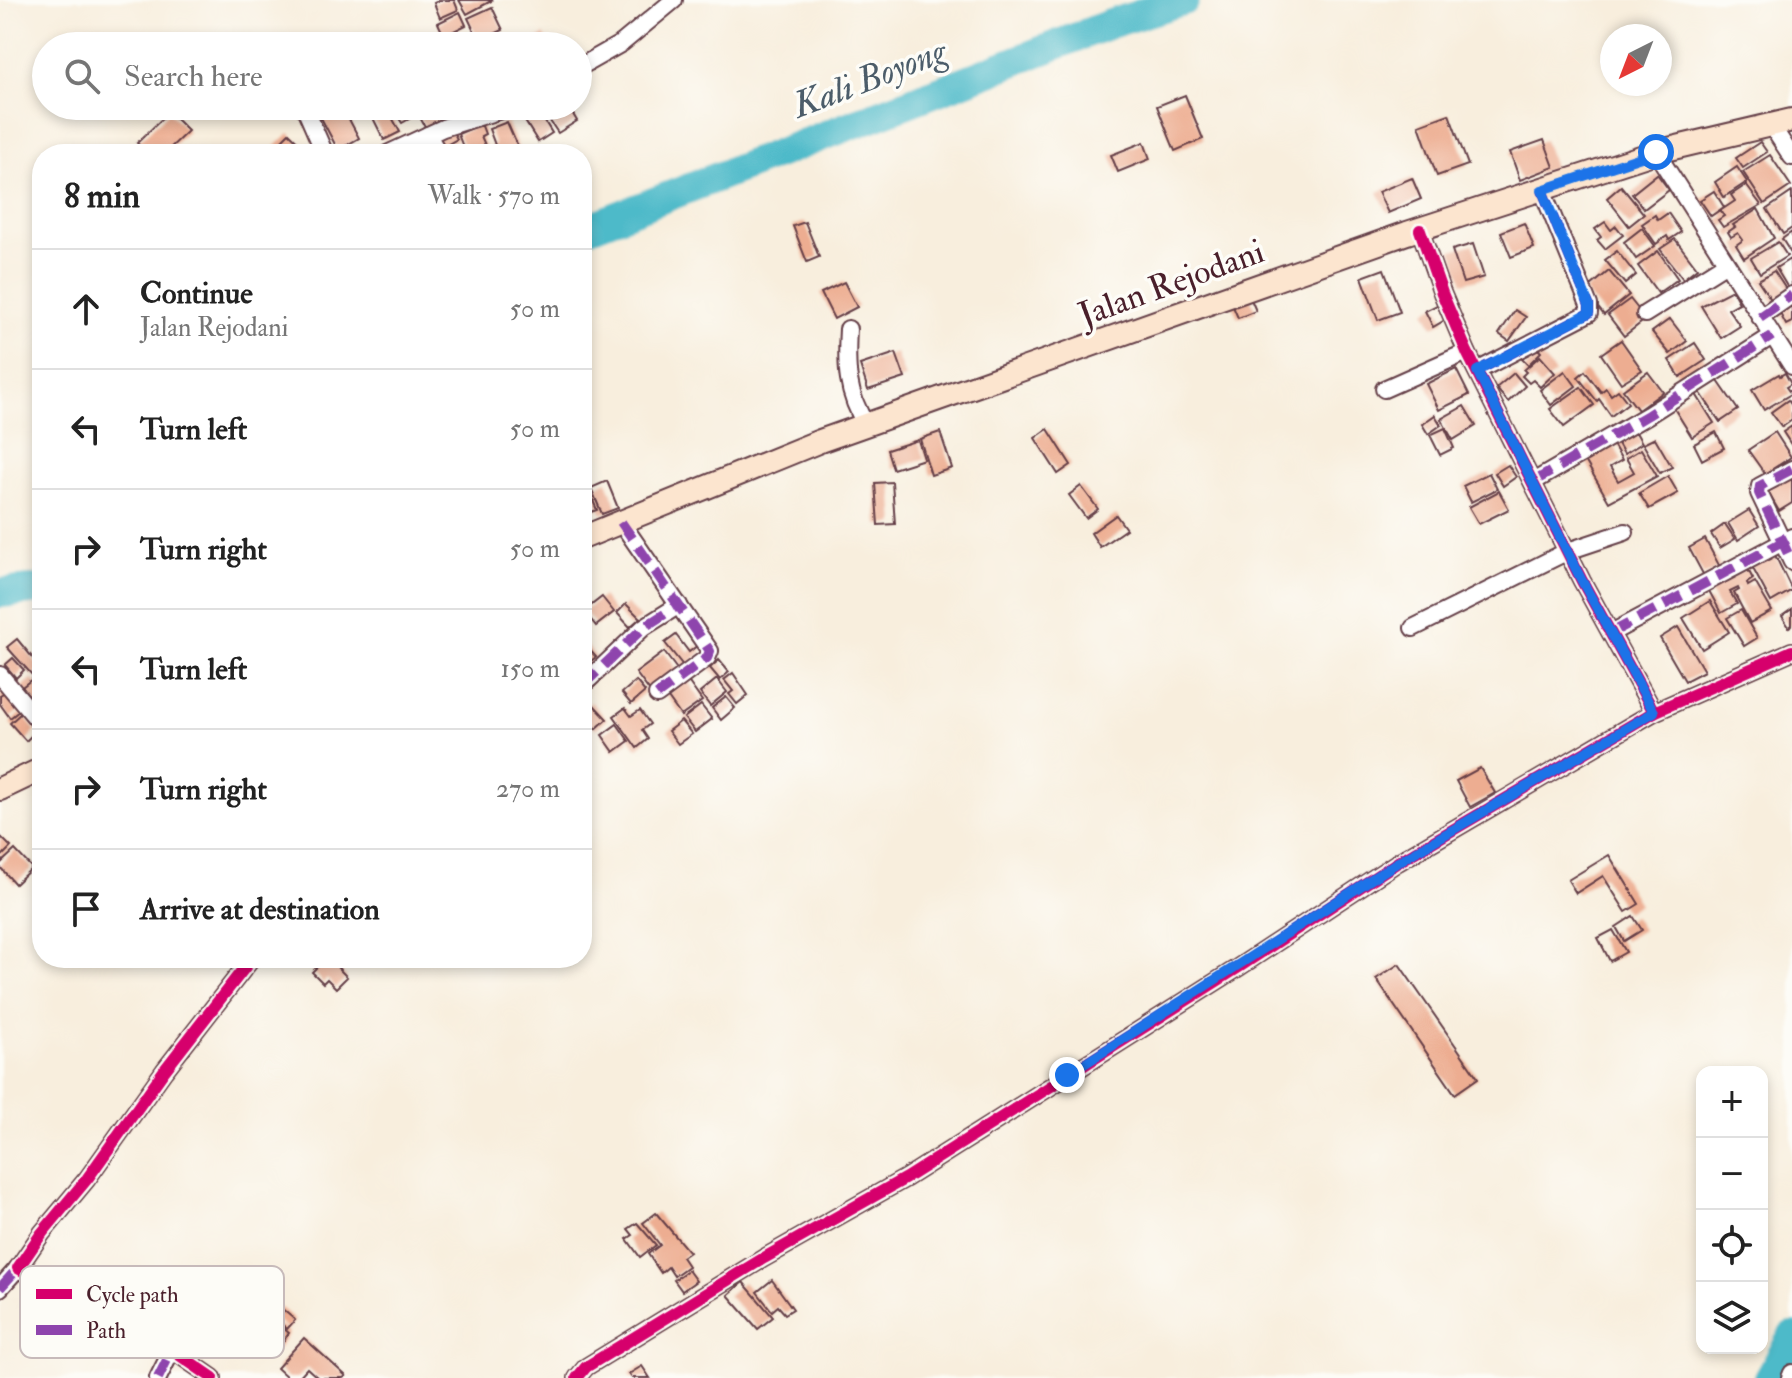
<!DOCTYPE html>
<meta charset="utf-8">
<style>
body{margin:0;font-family:"IM FELL Double Pica",serif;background:#f2f2f2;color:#222}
.controls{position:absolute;right:24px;bottom:24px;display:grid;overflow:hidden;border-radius:16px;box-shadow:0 4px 12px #0003}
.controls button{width:72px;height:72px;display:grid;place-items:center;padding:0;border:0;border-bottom:2px solid #e0e0e0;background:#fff;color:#222;font:40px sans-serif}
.compass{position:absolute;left:1600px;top:24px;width:72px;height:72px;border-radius:50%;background:#fff;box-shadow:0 4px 12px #0003;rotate:222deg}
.stop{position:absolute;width:24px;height:24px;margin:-18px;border:6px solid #1a73e8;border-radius:50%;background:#fff}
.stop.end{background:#1a73e8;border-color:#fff;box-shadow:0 2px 8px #0008}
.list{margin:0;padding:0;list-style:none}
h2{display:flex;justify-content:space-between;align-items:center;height:104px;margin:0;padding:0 32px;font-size:34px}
h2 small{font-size:26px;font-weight:400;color:#767676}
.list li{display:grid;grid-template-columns:52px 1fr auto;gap:24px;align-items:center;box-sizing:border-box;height:120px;padding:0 32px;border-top:2px solid #e0e0e0}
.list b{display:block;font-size:30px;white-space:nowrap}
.list p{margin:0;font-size:26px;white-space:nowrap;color:#767676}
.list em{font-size:26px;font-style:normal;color:#767676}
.icon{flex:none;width:44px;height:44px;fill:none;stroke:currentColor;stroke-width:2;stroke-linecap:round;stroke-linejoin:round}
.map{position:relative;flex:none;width:1792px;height:1378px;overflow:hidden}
.search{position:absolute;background:#fff;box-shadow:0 4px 12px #0003;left:32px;top:32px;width:560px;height:88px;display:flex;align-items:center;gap:20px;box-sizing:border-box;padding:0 28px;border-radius:44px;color:#767676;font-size:30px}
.panel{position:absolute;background:#fff;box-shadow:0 4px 12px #0003;left:32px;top:144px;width:560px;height:824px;border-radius:32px}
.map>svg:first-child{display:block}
</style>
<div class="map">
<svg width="1792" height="1378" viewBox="0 0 1792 1378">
<rect width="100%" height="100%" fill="#fdfcf7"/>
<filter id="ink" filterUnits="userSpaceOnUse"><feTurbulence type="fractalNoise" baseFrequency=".0125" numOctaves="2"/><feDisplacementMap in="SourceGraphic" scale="16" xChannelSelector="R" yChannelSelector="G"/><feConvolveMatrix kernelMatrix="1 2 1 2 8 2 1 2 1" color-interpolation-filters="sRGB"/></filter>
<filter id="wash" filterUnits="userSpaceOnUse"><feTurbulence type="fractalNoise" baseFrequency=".006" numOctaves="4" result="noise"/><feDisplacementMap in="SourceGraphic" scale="32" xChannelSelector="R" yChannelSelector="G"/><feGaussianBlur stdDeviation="1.8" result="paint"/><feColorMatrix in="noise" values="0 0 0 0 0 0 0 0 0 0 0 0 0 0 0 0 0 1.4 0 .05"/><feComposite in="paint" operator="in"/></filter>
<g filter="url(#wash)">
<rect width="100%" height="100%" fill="#f8eedd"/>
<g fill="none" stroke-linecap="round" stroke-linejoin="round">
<!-- river -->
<g stroke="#4ebac9" stroke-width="30">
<polyline points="582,230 1110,24 1185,0"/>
<polyline points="0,593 42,589"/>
<polyline points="1769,1378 1792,1337"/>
</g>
</g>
<g id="blocks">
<!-- building -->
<g fill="#edad91">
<polygon points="440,0 454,0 458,10 440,18 434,3"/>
<polygon points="459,0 493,0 467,14"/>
<polygon points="492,7 503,30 479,41 468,18"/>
<polygon points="460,12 466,25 444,36 438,23"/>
<polygon points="503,34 509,46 479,46"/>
<polygon points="544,35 553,46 537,46 534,42"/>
<polygon points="1185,95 1203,139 1175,151 1157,106"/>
<polygon points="333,106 342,106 359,138 338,150 319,114"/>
<polygon points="391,106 435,106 443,121 427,130 418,114 402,123"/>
<polygon points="438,106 454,106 458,112 446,119"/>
<polygon points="554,106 568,106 577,121 558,133 544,112"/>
<polygon points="537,109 552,133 538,142 523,118"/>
<polygon points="388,110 400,132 384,140 373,118"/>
<polygon points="169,112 188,131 164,154 148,154 137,143"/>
<polygon points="1449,114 1468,165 1437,176 1419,125"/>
<polygon points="507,122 521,154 493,154 490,147 495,145 489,129"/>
<polygon points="477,126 482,126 485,134 481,136 489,154 463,154 460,149 463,147 458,134"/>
<polygon points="451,128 457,139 441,148 434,138"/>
<polygon points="289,133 311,154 282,154 275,147"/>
<polygon points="1544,140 1554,167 1520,180 1510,152"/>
<polygon points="1144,142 1150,159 1118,172 1111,155"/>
<polygon points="1760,142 1767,152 1743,168 1736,158"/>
<polygon points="1770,155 1791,186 1764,204 1743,172"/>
<polygon points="1737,167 1747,182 1724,197 1715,182"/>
<polygon points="1657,174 1669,190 1644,209 1632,194"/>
<polygon points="1412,178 1421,199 1388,213 1378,192"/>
<polygon points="1746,185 1761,205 1723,227 1718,220 1724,216 1720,211 1735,201 1731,195"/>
<polygon points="1621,186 1644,214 1629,226 1607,198"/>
<polygon points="1714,191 1724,207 1711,216 1700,200"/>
<polygon points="1792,192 1792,228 1783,234 1767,209"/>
<polygon points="1758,209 1774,238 1744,258 1736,245 1743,240 1738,233 1731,237 1728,232 1735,227 1733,225"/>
<polygon points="1668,213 1681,232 1669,240 1667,236 1656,244 1642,224 1655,215 1658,220"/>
<polygon points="805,222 819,257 807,262 793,226"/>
<polygon points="1605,222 1611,230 1616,226 1623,235 1605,249 1597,240 1601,237 1595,229"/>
<polygon points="1524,223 1534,248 1511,257 1501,232"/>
<polygon points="1642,228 1655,246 1636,259 1624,242"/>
<polygon points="1792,232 1792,255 1782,239"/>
<polygon points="1675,239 1697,268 1683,279 1660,249"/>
<polygon points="1778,242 1787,256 1760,273 1751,258"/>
<polygon points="1473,244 1484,277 1463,283 1452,250"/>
<polygon points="1617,251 1636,275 1625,284 1605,260"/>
<polygon points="1658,251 1678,279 1658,293 1638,266"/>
<polygon points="1790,259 1792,286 1788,288 1776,268"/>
<polygon points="1384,269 1400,312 1378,320 1362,277"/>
<polygon points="1609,271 1629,295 1604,315 1585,291"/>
<polygon points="1774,271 1789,294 1774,304 1758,280"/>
<polygon points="844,282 857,307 834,319 821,293"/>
<polygon points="1732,290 1739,303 1728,309 1740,326 1721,338 1701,306"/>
<polygon points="1250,297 1256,311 1238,318 1232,304"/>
<polygon points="1630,299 1646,319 1624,336 1608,315"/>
<polygon points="1792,300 1792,322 1786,325 1777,308"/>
<polygon points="1437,305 1445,320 1433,327 1425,311"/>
<polygon points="1515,310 1526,317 1509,341 1499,334"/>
<polygon points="1670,319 1687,341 1670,354 1652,332"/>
<polygon points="1621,340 1642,370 1621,383 1601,354"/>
<polygon points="1695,343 1706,360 1680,377 1669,360"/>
<polygon points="1533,344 1541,352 1528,365 1520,357"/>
<polygon points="896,353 905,378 868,390 860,365"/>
<polygon points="1540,356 1555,373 1540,387 1533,380 1529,383 1522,376 1526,372 1524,370"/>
<polygon points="1456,369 1469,395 1439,410 1426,384"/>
<polygon points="1565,371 1576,386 1551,405 1540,390"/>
<polygon points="1585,371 1601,392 1606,388 1611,395 1618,390 1628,403 1611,416 1599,399 1597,401 1578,377"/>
<polygon points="1648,372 1663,392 1638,410 1623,390"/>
<polygon points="1514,373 1525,386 1508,402 1496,388"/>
<polygon points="1785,373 1791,384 1786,387 1791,394 1764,410 1752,390 1779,374 1780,376"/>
<polygon points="1716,378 1738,410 1720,422 1698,389"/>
<polygon points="1581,387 1594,405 1564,427 1550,409"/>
<polygon points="1694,391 1714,423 1692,437 1672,405"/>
<polygon points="1788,400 1792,406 1792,420 1782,427 1771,412"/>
<polygon points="1464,406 1476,426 1453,440 1441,419"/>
<polygon points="1435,415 1441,425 1428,434 1422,424"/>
<polygon points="1792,426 1792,446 1783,432"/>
<polygon points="1633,427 1642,443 1624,454 1615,438"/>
<polygon points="1445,428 1454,448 1440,455 1430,435"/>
<polygon points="1048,429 1071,465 1058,474 1035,438"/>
<polygon points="940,432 952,468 931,475 920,439"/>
<polygon points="1716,432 1724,448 1702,460 1694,444"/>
<polygon points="1775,432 1791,457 1765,474 1748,450"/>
<polygon points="1655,438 1672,467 1660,473 1643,444"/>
<polygon points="918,440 924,459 893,469 887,450"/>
<polygon points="1611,441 1622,460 1610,467 1618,481 1634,472 1626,458 1641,449 1657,476 1609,502 1583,457"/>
<polygon points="1508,465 1516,477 1503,486 1495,473"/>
<polygon points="1489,473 1497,489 1471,502 1463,486"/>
<polygon points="1792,474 1792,503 1779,511 1766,489"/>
<polygon points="582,475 597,510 582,515"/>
<polygon points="1668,476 1678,493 1649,509 1639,493"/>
<polygon points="607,481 618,508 602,514 591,488"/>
<polygon points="892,482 895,524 878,525 875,483"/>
<polygon points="1081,486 1098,509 1086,518 1069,495"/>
<polygon points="1499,491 1509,509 1479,524 1469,507"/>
<polygon points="1749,510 1759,526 1738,540 1728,523"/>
<polygon points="1116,515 1126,529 1100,547 1091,533"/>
<polygon points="1725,524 1735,539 1720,548 1711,534"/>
<polygon points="1705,539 1720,567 1704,576 1689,548"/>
<polygon points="1774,553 1792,590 1771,602 1751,565"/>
<polygon points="1747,568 1753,579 1747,583 1748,586 1755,582 1772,611 1750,623 1734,593 1739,590 1738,588 1730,592 1737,604 1721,613 1708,589"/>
<polygon points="602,597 614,612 596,626 584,611"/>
<polygon points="1710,601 1729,632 1702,649 1683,618"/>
<polygon points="626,604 640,618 630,627 617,613"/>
<polygon points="1792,609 1792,625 1789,627 1782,616"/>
<polygon points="1741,610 1757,638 1744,646 1727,618"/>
<polygon points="1678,627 1704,671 1685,681 1660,638"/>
<polygon points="676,635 689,652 698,645 702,651 685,668 665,643"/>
<polygon points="17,639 42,669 33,676 7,647"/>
<polygon points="582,641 596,657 582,668"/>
<polygon points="664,652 679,672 651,693 636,673"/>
<polygon points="13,658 24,670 16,678 5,665"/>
<polygon points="719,660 729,672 720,680 710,668"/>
<polygon points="733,673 748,695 737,704 729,694 733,691 724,680"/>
<polygon points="32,679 42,690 42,711 22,687"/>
<polygon points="717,679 727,692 710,706 700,693"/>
<polygon points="687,680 702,701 681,716 666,695"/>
<polygon points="636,681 645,692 631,704 622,693"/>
<polygon points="5,692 20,710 10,718 0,704 0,695"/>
<polygon points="726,697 735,708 721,720 712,708"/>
<polygon points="591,702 607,719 596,729 582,714 582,711"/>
<polygon points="701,705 712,719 695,732 684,718"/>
<polygon points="625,708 631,716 640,710 650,724 642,730 648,739 637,748 614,716"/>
<polygon points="21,713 36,731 26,741 10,723"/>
<polygon points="681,721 692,734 678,744 668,731"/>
<polygon points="617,724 629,741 614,752 602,735"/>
<polygon points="1480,768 1495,793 1470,807 1456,781"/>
<polygon points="0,836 11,847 0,858"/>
<polygon points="15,850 32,868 15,884 0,867 0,864"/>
<polygon points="1609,855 1639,904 1626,912 1603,876 1576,893 1568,880"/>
<polygon points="1633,916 1642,930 1624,941 1616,927"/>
<polygon points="1613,930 1626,952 1610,961 1598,938"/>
<polygon points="326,958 335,958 342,965 338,968 347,977 336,988 327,979 323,983 312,972"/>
<polygon points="1399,964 1478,1078 1455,1094 1376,979"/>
<polygon points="656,1213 689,1252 682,1257 688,1266 674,1276 668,1267 661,1273 648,1254 660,1245 643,1223"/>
<polygon points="637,1223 656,1245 640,1257 627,1239 633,1235 628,1229"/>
<polygon points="688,1270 696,1281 682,1291 674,1280"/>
<polygon points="772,1280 793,1309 785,1314 778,1306 772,1311 757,1292"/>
<polygon points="743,1282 773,1317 758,1329 728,1295"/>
<polygon points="273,1301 295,1320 287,1329 278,1321 260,1347 248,1338"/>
<polygon points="279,1325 289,1333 273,1356 262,1348"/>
<polygon points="304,1338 346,1376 343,1378 318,1378 307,1368 298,1378 288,1378 277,1368"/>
<polygon points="642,1366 650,1378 632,1378 629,1374"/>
</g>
</g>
</g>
<g filter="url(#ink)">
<use href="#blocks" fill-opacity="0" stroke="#643e46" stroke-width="2"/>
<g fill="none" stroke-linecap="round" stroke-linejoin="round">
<!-- minor casing -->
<g stroke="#643e46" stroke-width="20">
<g id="minor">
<polyline points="578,68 622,43 674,0"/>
<polyline points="304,106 325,154"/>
<polyline points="1771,125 1792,157"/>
<polyline points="428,135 439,154"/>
<polyline points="1656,152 1792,366"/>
<polyline points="387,154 443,128 514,106"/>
<polyline points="1420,230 1442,293 1467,352 1582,581 1654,712 1792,651"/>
<polyline points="1645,314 1725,264"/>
<polyline points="1760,317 1792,295"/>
<path d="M848,329C846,365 846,394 867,426"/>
<polyline points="1477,371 1589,313 1589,305 1542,190"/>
<polyline points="1384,389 1467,352"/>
<polyline points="1792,469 1760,486 1759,493 1792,562"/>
<polyline points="1533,482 1648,415 1772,336"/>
<polyline points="621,522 710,651 707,658 657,695"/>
<polyline points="1413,628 1568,551 1625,532"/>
<polyline points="1611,633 1792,537"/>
<polyline points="0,675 42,725"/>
<polyline points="582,686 644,627 679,605"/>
<polyline points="0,1288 18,1268"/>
<polyline points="158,1378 172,1350"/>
<polyline points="213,1378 133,1323 82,1304 18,1268 42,1233 87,1179 164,1071 252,958"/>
<polyline points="577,1378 586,1367 764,1258 906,1178 1239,967 1398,862 1654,712"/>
<polyline points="1790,1378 1792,1373"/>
</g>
</g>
<!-- secondary casing -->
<g stroke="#643e46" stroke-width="26">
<g id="secondary">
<polyline points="582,538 820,441 1407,233 1656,152 1792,120"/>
<polyline points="0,789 42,769"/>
</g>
</g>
<!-- minor -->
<use href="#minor" stroke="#fff" stroke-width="16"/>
<!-- secondary -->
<use href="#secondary" stroke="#fce5cf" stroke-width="22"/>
<!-- quiet -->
<g stroke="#8e44ad" stroke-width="10" stroke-dasharray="20 10" stroke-linecap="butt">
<polyline points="1760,317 1792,295"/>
<polyline points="1477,371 1589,313 1589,305 1542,190"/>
<polyline points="1792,469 1760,486 1759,493 1792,562"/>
<polyline points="1533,482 1648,415 1772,336"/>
<polyline points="621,522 710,651 707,658 657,695"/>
<polyline points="1611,633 1792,537"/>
<polyline points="582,686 644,627 679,605"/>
<polyline points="0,1288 18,1268"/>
<polyline points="158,1378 172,1350"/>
</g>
<!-- cycleway casing -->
<g stroke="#fdfcf7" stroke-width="17">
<g id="cycleway">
<polyline points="1420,230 1442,293 1467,352 1582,581 1654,712 1792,651"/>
<polyline points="213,1378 133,1323 82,1304 18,1268 42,1233 87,1179 164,1071 252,958"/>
<polyline points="577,1378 586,1367 764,1258 906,1178 1239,967 1398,862 1654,712"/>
</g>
</g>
<!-- cycleway -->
<use href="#cycleway" stroke="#d6006c" stroke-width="12"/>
</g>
</g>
<g fill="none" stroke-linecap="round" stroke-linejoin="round" filter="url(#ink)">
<!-- route -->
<polyline stroke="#1a73e8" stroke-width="10" points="1067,1075 1398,862 1654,712 1582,581 1477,371 1589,313 1589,305 1542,190 1656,152"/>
</g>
<g text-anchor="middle" stroke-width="7" stroke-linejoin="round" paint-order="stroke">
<!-- street labels -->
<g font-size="34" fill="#4a1f2b" stroke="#fdfcf7">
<text transform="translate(1171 282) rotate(-20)" y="12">Jalan Rejodani</text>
</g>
<!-- water labels -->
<g font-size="36" font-style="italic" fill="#4c5d6a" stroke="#fdfcf7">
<text transform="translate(869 77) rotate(-21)" y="13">Kali Boyong</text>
</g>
</g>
<!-- legend -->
<rect x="20" y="1266" width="264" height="92" rx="12" fill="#fdfcf7" stroke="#c7baba" stroke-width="2"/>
<rect x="36" y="1289" width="36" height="10" fill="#d6006c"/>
<rect x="36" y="1325" width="36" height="10" fill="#8e44ad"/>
<g font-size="22" fill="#4a1f2b">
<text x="86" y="1302">Cycle path</text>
<text x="86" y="1338">Path</text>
</g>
</svg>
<div class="controls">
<button>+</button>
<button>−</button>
<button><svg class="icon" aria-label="locate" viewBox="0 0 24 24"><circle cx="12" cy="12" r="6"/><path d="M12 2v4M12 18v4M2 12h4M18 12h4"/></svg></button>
<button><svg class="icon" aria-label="layers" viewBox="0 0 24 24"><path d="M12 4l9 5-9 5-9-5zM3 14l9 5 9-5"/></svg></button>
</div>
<svg class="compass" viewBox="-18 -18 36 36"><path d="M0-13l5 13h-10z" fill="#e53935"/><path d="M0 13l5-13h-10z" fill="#767676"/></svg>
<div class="stop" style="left:1656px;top:152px"></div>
<div class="stop end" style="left:1067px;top:1075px"></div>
<div class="search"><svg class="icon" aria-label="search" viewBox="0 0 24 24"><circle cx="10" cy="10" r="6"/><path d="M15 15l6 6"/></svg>Search here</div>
<section class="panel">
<h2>8 min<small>Walk · 570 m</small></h2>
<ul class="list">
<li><svg class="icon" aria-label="ahead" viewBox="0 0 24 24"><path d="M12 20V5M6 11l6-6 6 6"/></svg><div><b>Continue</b><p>Jalan Rejodani</p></div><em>50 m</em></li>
<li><svg class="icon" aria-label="left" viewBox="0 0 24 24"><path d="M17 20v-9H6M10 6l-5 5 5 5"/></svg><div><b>Turn left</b></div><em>50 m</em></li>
<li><svg class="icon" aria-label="right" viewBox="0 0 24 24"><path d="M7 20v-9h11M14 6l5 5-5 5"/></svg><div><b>Turn right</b></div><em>50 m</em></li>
<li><svg class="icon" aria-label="left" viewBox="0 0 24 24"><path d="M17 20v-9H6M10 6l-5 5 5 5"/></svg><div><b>Turn left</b></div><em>150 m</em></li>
<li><svg class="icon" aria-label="right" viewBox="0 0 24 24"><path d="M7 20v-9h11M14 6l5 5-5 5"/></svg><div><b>Turn right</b></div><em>270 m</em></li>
<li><svg class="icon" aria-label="arrive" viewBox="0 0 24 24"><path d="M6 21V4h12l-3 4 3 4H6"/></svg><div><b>Arrive at destination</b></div></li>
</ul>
</section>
</div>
